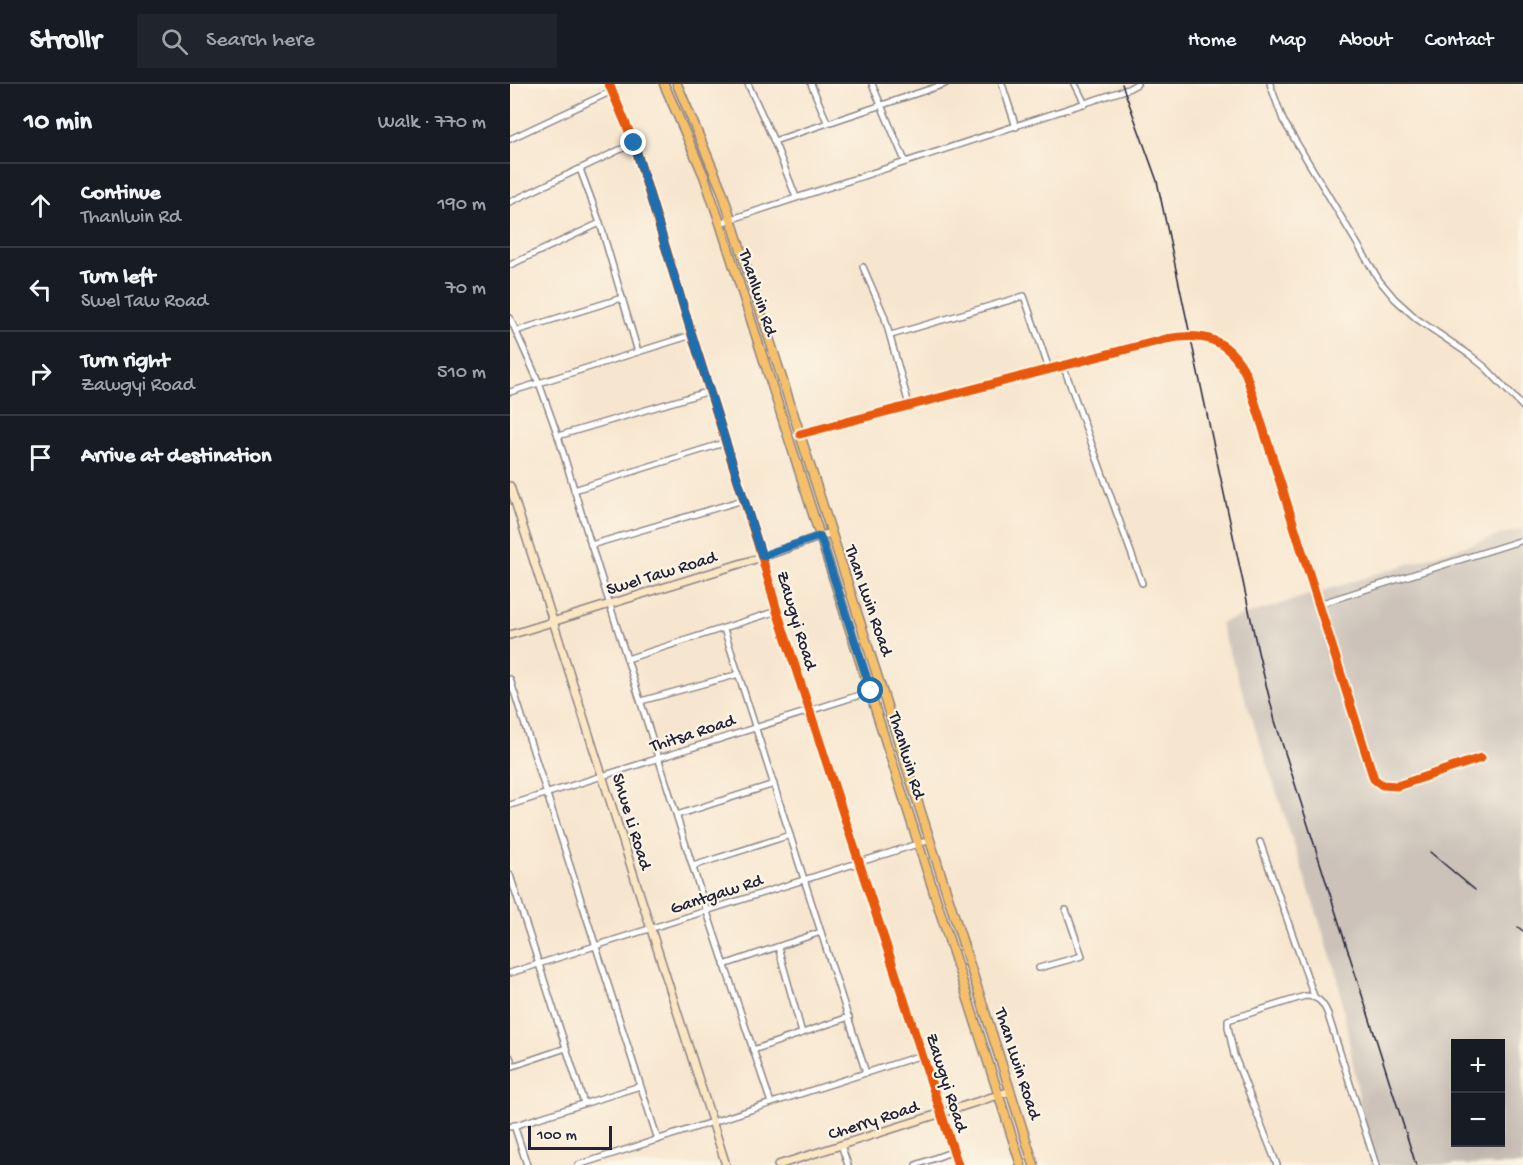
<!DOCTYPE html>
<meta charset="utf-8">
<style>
body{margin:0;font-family:"Gochi Hand",sans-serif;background:#20242c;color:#f1f3f6}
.controls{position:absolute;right:18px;bottom:18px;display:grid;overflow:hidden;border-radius:0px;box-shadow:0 6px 24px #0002}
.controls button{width:54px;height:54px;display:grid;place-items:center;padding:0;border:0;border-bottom:2px solid #363941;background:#171b24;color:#f1f3f6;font:30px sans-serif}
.scale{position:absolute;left:18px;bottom:15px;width:84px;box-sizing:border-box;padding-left:6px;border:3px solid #22223b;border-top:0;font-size:16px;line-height:21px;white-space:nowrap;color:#22223b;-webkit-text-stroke:4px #fcf5e5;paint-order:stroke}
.stop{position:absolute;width:18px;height:18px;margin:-14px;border:4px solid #1f6fb2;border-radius:50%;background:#fff}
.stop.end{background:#1f6fb2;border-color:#fff;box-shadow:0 2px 6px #0008}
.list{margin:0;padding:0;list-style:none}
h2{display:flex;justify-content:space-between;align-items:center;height:78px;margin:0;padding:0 24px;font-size:26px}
h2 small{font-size:20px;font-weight:400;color:#9ea1a6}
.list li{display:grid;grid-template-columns:39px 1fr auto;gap:18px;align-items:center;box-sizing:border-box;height:84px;padding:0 24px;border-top:2px solid #363941}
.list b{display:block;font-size:22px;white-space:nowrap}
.list p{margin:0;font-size:20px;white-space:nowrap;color:#9ea1a6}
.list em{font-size:20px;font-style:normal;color:#9ea1a6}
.icon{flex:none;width:33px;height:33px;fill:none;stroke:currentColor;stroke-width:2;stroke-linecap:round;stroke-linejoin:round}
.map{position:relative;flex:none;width:1013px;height:1081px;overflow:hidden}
header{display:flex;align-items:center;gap:36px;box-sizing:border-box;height:84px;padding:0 30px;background:#171b24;border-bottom:2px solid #363941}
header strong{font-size:28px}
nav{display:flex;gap:33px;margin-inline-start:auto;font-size:21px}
.search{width:420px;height:54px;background:#20242c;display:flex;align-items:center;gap:15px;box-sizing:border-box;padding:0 21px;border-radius:0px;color:#9ea1a6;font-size:22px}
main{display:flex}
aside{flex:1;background:#171b24}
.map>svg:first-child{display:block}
</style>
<header>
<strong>Strollr</strong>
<div class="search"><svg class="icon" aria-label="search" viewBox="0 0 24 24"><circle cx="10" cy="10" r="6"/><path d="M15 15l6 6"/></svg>Search here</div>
<nav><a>Home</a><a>Map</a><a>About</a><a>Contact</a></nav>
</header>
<main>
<aside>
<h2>10 min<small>Walk · 770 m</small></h2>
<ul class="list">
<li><svg class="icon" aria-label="ahead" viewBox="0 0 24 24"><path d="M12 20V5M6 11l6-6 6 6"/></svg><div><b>Continue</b><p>Thanlwin Rd</p></div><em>190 m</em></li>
<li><svg class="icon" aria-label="left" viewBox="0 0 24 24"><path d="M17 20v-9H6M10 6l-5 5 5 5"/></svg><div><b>Turn left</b><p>Swel Taw Road</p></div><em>70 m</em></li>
<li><svg class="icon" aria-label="right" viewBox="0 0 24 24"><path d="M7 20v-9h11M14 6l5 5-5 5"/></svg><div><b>Turn right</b><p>Zawgyi Road</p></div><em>510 m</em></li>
<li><svg class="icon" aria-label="arrive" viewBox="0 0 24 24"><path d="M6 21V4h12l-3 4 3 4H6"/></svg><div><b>Arrive at destination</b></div></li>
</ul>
</aside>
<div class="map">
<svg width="1013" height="1081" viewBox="0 0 1013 1081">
<rect width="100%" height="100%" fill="#fcf5e5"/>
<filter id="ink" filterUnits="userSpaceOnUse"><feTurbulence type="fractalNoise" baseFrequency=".0167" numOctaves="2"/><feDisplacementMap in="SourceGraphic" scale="12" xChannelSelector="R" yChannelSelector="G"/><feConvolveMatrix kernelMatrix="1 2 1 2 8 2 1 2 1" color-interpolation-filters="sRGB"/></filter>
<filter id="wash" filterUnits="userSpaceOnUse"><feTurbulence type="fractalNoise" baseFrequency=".008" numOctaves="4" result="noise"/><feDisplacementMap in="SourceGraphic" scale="24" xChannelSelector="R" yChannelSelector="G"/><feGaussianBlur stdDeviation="1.35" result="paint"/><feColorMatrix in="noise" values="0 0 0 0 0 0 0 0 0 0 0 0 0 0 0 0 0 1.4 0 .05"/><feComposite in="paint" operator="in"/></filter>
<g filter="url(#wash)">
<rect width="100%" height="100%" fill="#f7e6cf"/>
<!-- industrial -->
<path fill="#ccc2b9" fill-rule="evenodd" d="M1013,444V1081H861L827,890L710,539ZM946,960H990V1058H946Z"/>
</g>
<g filter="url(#ink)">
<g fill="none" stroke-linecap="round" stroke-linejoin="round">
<!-- street casing -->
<g stroke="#8c8485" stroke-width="8">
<g id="street">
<polyline points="238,0 264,57 286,113"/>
<polyline points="301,0 317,38"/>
<polyline points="362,0 395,77"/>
<polyline points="492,0 506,43"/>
<polyline points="565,0 575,20"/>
<polyline points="760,0 773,36 869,196 885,215 907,235 960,271 976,284 1013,323"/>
<polyline points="0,55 102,7"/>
<polyline points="264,57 435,0"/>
<polyline points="70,85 90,139 128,268"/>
<polyline points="0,118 124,59"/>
<polyline points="210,139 618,5 627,0"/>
<polyline points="0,181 90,139"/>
<polyline points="353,183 374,231 399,321"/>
<polyline points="0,234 29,299 48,352 81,461 197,828 261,1019"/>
<polyline points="6,247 112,214"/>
<polyline points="381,251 514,212 539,285"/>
<polyline points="553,281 632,499"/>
<polyline points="0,308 182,251"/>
<path d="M290,350L656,255C693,248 718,254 736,290L864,695L872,701L887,702L971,674"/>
<polyline points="48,352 200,307"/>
<polyline points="64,406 217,358"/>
<polyline points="81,461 233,416"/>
<polyline points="809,520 1013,456"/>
<polyline points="214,545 356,989"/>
<polyline points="117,575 267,527"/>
<polyline points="0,595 148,1056"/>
<polyline points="131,617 229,590"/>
<polyline points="0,721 372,604"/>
<polyline points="167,731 264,700"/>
<polyline points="750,758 804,912"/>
<polyline points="183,782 280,751"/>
<polyline points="0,791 74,1019"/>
<polyline points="268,863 292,949"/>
<polyline points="214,881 311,848"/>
<polyline points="529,884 572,872 556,826"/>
<polyline points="0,889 420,756"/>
<polyline points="243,966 339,933"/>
<polyline points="0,973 3,982"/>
<polyline points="0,983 56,964"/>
<polyline points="4,1041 17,1081"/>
<polyline points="0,1043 130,1002"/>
<polyline points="331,1061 338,1081"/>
<polyline points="68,1081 412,971"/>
<polyline points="406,1081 444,1067"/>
<path d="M767,1081L724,971L718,943V936L795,912C807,912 812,917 817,928L866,1081"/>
</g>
</g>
<!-- secondary casing -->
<g stroke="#8c8485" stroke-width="10">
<g id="secondary">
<polyline points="99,0 124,59 182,251 252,473 267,527 448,1081"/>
<polyline points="0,402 216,1081"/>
<polyline points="0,551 252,473 320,449"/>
<polyline points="268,1081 501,1007"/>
</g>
</g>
<!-- primary casing -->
<g stroke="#8c8485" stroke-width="11">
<g id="primary">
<polyline points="154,0 194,92 210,139 511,1081"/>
<polyline points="167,0 212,107 524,1081"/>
</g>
</g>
<!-- street -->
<use href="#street" stroke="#fff" stroke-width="5"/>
<!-- secondary -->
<use href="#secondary" stroke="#fbe6c4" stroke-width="7"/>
<!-- primary -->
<use href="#primary" stroke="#f6c06b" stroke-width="8"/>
<!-- rail -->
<g stroke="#22223b" stroke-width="1.5">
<polyline points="612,0 647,97 748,568 765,637 906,1081"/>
<polyline points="920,768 965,806"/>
<polyline points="1008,843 1013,847"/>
</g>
<!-- cycleway casing -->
<g stroke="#fcf5e5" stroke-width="13">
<g id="cycleway">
<polyline points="99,0 124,59 182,251 252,473 267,527 448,1081"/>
<path d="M290,350L656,255C693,248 718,254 736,290L864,695L872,701L887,702L971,674"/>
</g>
</g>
<!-- cycleway -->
<use href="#cycleway" stroke="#e8590c" stroke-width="9"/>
</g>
</g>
<g fill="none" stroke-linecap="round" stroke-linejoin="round" filter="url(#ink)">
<!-- route -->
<polyline stroke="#1f6fb2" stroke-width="8" points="124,59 182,251 252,472 310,452 361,607"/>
</g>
<g text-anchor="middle" stroke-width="4.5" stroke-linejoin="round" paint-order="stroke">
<!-- street labels -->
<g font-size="18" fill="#22223b" stroke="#fcf5e5">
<text transform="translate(249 208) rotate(72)" y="6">Thanlwin Rd</text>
<text transform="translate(151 488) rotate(-17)" y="6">Swel Taw Road</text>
<text transform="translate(360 516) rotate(71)" y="6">Than Lwin Road</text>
<text transform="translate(288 536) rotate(73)" y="6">Zawgyi Road</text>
<text transform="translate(182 648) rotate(-18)" y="6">Thitsa Road</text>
<text transform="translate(398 671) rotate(73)" y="6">Thanlwin Rd</text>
<text transform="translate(123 737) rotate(73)" y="6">Shwe Li Road</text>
<text transform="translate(206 809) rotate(-18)" y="6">Gantgaw Rd</text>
<text transform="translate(509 979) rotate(72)" y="6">Than Lwin Road</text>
<text transform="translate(438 998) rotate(72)" y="6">Zawgyi Road</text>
<text transform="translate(363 1035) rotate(-18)" y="6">Cherry Road</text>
</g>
</g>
</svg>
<div class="controls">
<button>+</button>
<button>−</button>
</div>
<div class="scale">100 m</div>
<div class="stop" style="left:361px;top:607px"></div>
<div class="stop end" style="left:124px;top:59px"></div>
</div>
</main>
